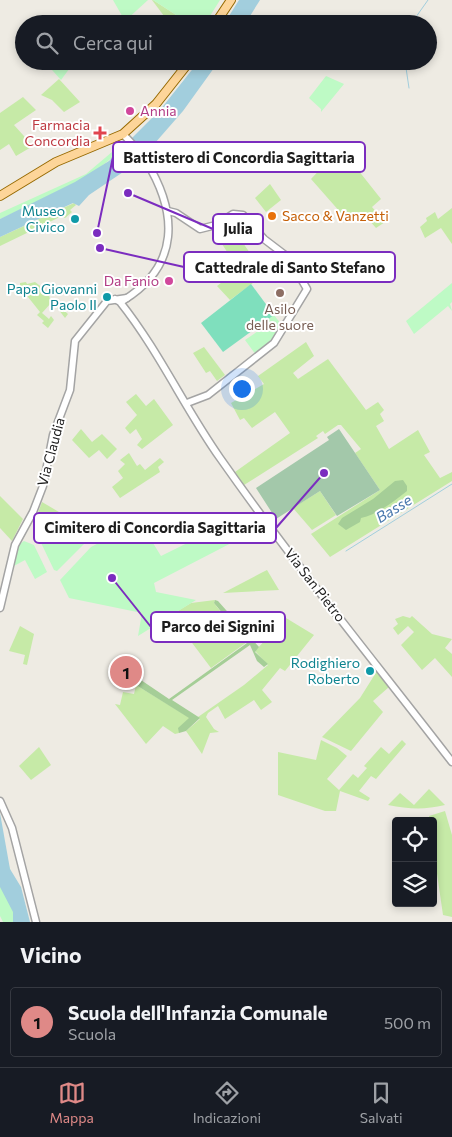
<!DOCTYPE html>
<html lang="it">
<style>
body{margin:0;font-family:Commissioner,sans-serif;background:#20242c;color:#f1f3f6}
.controls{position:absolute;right:15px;bottom:15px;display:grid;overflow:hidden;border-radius:5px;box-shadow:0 2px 8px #0003}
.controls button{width:45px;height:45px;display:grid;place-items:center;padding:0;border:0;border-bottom:1px solid #363941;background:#171b24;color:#f1f3f6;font:25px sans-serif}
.you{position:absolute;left:241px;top:388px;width:18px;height:18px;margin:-12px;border:4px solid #fff;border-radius:50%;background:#1a73e8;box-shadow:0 0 0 8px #1a73e833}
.badge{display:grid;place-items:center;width:32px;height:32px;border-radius:50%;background:#df8987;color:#111;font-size:16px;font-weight:700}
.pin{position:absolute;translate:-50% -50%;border:2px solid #fff;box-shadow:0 1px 5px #0006}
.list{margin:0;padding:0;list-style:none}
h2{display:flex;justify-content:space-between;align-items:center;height:65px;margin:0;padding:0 20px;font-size:21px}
h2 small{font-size:16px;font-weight:400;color:#9ea1a6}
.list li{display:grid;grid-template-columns:32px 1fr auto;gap:15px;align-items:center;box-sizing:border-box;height:70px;margin:0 10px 10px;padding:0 10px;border:1px solid #363941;border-radius:5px}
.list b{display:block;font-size:19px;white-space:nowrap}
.list p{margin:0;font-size:16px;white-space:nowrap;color:#9ea1a6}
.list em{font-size:16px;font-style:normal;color:#9ea1a6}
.icon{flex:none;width:28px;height:28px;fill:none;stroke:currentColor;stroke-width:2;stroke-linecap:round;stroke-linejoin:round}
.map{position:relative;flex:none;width:452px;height:922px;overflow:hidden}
.search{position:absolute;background:#171b24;box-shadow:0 2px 8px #0003;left:15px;right:15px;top:15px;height:55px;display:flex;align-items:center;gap:12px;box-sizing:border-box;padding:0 18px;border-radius:28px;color:#9ea1a6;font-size:19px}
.sheet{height:145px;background:#171b24}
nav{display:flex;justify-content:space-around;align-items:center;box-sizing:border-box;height:70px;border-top:1px solid #363941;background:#171b24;font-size:14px;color:#9ea1a6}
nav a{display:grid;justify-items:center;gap:2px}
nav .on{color:#df8987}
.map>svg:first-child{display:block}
</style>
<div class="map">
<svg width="452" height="922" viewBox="0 0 452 922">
<rect width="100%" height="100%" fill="#eeebe3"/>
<!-- grass -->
<g fill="#c6eaa7">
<polygon points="152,0 153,0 190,24 170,24"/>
<polygon points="59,79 80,102 64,112 52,100 41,95"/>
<polygon points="23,97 36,110 14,125 33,146 16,156 9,144 0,150 0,113"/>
<polygon points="343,151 381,199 372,207 385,222 376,228 362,212 348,221 311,179 330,159"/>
<polygon points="270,184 281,200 266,212 255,198"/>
<polygon points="74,203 76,205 70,210 72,212 65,218 62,216 0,246 0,237"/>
<polygon points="452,208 452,244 441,228 425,238 420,227 427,221 426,218 435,212 438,219"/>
<polygon points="236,233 250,253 246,256 261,277 230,300 217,286 230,276 224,267 233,261 222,244"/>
<polygon points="26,282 27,284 35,282 51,294 49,297 68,314 65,318 55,305 51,303 42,313 49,319 51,316 54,320 48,328 42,323 44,321 37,315 40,312 20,287 20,283"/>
<polygon points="306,342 314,356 293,373 298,379 328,359 366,410 378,402 384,410 380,414 384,421 376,426 389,449 418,430 430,452 424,455 440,478 452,472 452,481 330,557 311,534 380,490 355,453 361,449 341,425 338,425 325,434 323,431 316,436 318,438 244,485 235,472 290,433 275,412 252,428 244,418 240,420 231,403 264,384 258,376"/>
<polygon points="204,347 225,375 217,381 210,371 206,373 193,353"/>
<polygon points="136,394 146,406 154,399 173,425 142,449 137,445 142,439 136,429 130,434 125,428 137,415 126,402"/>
<polygon points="81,429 92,442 102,434 117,449 107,459 99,450 89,458 72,440"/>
<polygon points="129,453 137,466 140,464 145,470 160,458 164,462 158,467 160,472 120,498 112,487 123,478 118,471 125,464 120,460"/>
<polygon points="320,491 336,515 312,530 293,508"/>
<polygon points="0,496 23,519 12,541 0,528"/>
<polygon points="42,502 81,525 60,540 33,526"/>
<polygon points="267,570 279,590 223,593 261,573"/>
<path d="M215,600L214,603C225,618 236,629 247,642L211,668L171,615L191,603Z"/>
<polygon points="403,616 410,618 412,616 432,634 452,639 445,648 452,654 452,677 435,658 422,670 401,645 414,632 408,626 398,635 393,628 398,624 395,619"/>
<polygon points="286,618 314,635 285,671 280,668 262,690 272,702 261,710 254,700 225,719 218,706 208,713 206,717 214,729 219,732 210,733 202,754 186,731 200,719 198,717 244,685 268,665 255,651"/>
<polygon points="20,626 34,634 27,665 23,664 25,655 9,651"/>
<polygon points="377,671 389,687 373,701 383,712 351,751 322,737 360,698"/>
<polygon points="136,685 190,718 179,728 179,733 175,734 163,726 146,744 115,704 120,705 123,692 134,694"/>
<polygon points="321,740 337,748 347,756 327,779 339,790 353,774 358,778 367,768 364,766 381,747 389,754 402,740 406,744 376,779 371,776 359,791 370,798 368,801 340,791 336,811 325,811 278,795 278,752 316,760"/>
<polygon points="39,747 51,765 31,780 19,766"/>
<path d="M429,789L445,805C424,810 409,809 388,805L400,793L414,805Z"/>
<polygon points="445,811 452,835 452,917 443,915 433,846 433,821 430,821 429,816"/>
</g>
<!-- forest -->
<g fill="#a5ce97">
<path d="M403,480L407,486V491C394,501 377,515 361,518L360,522L346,530L338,524L342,518L373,499L395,481Z"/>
<polygon points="215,600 218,601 259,647 255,652 268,664 264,667 257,661 250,645 172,700 200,718 186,731 179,733 178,728 189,718 136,685 138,678 169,699 247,643 214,603"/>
</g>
<!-- cemetery -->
<polygon fill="#a3c8aa" points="339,429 380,490 337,516 320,491 276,519 256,488 329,440 327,437"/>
<!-- park -->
<g fill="#befac5">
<polygon points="113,0 148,0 125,21"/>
<polygon points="153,0 220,0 205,24 190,24"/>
<polygon points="44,61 75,61 61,80"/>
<polygon points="326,76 344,84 321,112 321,109 309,98"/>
<path d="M125,141L127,143C95,179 44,199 0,219V213L86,174Z"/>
<polygon points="452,283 452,302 450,304 452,311 448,306 414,334 406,321"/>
<polygon points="274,315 281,324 272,339 256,355 245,340 264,327 262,324"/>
<polygon points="97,514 107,528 84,544 57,571 54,570 33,526 60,540"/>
<polygon points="238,518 244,527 258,519 264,526 154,583 156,592 196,600 138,636 142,613 69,598 60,580 91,547 120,532 122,534 140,522 161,556"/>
<path d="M24,541L34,545L47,572L35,579L25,560L12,567C14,558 15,546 24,541Z"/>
<polygon points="0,838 27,922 3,922 0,916"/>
</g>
<!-- pitch -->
<polygon fill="#7fdfbd" points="251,284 274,315 223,352 201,323"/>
<!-- water -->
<g fill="#a2cedd">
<polygon points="239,0 260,0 245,24 224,24"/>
<polygon points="199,61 219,61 183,111 148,151 139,156 135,164 89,195 79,206 73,203 0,237 0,219 75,182 109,161 160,110"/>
<polygon points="0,813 10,869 21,887 30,922 13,922 13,912 0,887"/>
</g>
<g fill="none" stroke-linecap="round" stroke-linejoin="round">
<!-- stream -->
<g stroke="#a2cedd" stroke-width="1">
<polyline points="411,24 428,0"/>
<polyline points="405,61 409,88"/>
<polyline points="346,551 452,484"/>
</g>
<!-- minor casing -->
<g stroke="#a4a4a4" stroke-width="9">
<g id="minor">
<path d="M123,134C131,143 140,151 146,161C178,213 180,265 124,300"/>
<polyline points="168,211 176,213 200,229 216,225 233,214 243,215 264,239 289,258 307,289 274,343 208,395 187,403"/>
<path d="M115,299L120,302C159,351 184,407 220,458C293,562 374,661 452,762"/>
<polyline points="0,608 15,545 33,512 43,486 53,435 70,390 75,341 107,301 127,298"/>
<polyline points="0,801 12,828 36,922"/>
</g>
</g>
<!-- major casing -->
<g stroke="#966900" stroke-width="10">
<g id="major">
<polyline points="215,24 231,0"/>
<polyline points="0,196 56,162 123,134 156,104 190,61"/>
</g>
</g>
<!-- minor -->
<use href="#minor" stroke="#fff" stroke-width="6"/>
<!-- major -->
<use href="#major" stroke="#fdd599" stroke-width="8"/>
</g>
<!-- markers -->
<g fill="#d1479c" stroke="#fff" stroke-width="2">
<circle cx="130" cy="111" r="5"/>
<circle cx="169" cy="281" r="5"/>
</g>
<path fill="#e0444e" stroke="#fff" stroke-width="2" d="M97.5 125.5h5v5h5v5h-5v5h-5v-5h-5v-5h5z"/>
<circle fill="#e8710a" stroke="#fff" stroke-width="2" cx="272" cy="216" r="5"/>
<g fill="#0f9aa8" stroke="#fff" stroke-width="2">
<circle cx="75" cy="219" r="5"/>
<circle cx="107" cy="297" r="5"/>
<circle cx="370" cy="671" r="5"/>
</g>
<circle fill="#8d6e63" stroke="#fff" stroke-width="2" cx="280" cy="293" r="5"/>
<g text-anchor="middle" stroke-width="4" stroke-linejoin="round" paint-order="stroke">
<!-- hotel labels -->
<g font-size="14" fill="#b23c85" stroke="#fff" text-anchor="start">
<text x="140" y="116">Annia</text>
<text x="159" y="286" text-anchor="end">Da Fanio</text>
</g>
<!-- health labels -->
<g font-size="14" fill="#be3a42" stroke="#fff" text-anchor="end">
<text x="90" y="130">Farmacia<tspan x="90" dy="16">Concordia</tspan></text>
</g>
<!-- culture labels -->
<g font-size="14" fill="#0d838f" stroke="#fff" text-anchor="end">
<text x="65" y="216">Museo<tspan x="65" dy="16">Civico</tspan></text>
<text x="97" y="294">Papa Giovanni<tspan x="97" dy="16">Paolo II</tspan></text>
<text x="360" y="668">Rodighiero<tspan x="360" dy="16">Roberto</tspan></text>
</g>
<!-- food labels -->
<g font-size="14" fill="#c56008" stroke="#fff" text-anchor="start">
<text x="282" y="221">Sacco &amp; Vanzetti</text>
</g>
<!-- education labels -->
<g font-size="14" fill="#785e54" stroke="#fff">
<text x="280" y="314">Asilo<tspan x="280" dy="16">delle suore</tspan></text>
</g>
<!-- street labels -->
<g font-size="14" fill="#1d1d1d" stroke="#fff">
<text transform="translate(51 452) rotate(-75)" y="5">Via Claudia</text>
<text transform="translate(315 585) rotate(52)" y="5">Via San Pietro</text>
</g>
<!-- water labels -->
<g font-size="15" font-style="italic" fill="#4978ad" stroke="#fff">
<text transform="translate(394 509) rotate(-32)" y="5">Basse</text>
</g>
</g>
<!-- callouts -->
<path fill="none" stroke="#7b2cbf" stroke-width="2" d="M97 233L113 157M128 193L213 229M100 248L184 267M324 473L276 528M112 578L151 627"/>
<g fill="#7b2cbf" stroke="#fff" stroke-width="2">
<circle cx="97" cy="233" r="5"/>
<circle cx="128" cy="193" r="5"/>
<circle cx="100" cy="248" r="5"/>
<circle cx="324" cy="473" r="5"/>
<circle cx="112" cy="578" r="5"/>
</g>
<g fill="#fff" stroke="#7b2cbf" stroke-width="2">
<rect x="113" y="142" width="252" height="30" rx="5"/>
<rect x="213" y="214" width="50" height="30" rx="5"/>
<rect x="184" y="252" width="211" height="30" rx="5"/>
<rect x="34" y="513" width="242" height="30" rx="5"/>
<rect x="151" y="612" width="134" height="30" rx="5"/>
</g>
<g font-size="15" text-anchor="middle" font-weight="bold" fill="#1d1d1d">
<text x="239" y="163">Battistero di Concordia Sagittaria</text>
<text x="238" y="234">Julia</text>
<text x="290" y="273">Cattedrale di Santo Stefano</text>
<text x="155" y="533">Cimitero di Concordia Sagittaria</text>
<text x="218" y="632">Parco dei Signini</text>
</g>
</svg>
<div class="controls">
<button><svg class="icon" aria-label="locate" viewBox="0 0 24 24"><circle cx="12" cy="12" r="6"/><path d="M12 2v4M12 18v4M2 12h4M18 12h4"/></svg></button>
<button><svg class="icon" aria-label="layers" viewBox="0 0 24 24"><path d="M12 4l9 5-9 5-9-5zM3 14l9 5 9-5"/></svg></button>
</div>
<div class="you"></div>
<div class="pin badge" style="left:126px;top:672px">1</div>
<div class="search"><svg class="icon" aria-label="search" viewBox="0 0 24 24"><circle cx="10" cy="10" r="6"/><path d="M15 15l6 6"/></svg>Cerca qui</div>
</div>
<section class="sheet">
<h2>Vicino<small></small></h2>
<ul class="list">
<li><span class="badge">1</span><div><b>Scuola dell'Infanzia Comunale</b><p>Scuola</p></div><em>500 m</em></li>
</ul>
</section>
<nav>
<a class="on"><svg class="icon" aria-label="map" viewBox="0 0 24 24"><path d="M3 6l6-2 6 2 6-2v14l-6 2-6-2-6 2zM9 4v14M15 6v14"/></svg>Mappa</a>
<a><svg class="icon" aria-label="directions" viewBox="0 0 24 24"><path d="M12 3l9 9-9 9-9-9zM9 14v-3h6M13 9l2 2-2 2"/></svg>Indicazioni</a>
<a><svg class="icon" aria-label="saved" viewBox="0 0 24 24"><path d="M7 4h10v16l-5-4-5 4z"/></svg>Salvati</a>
</nav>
